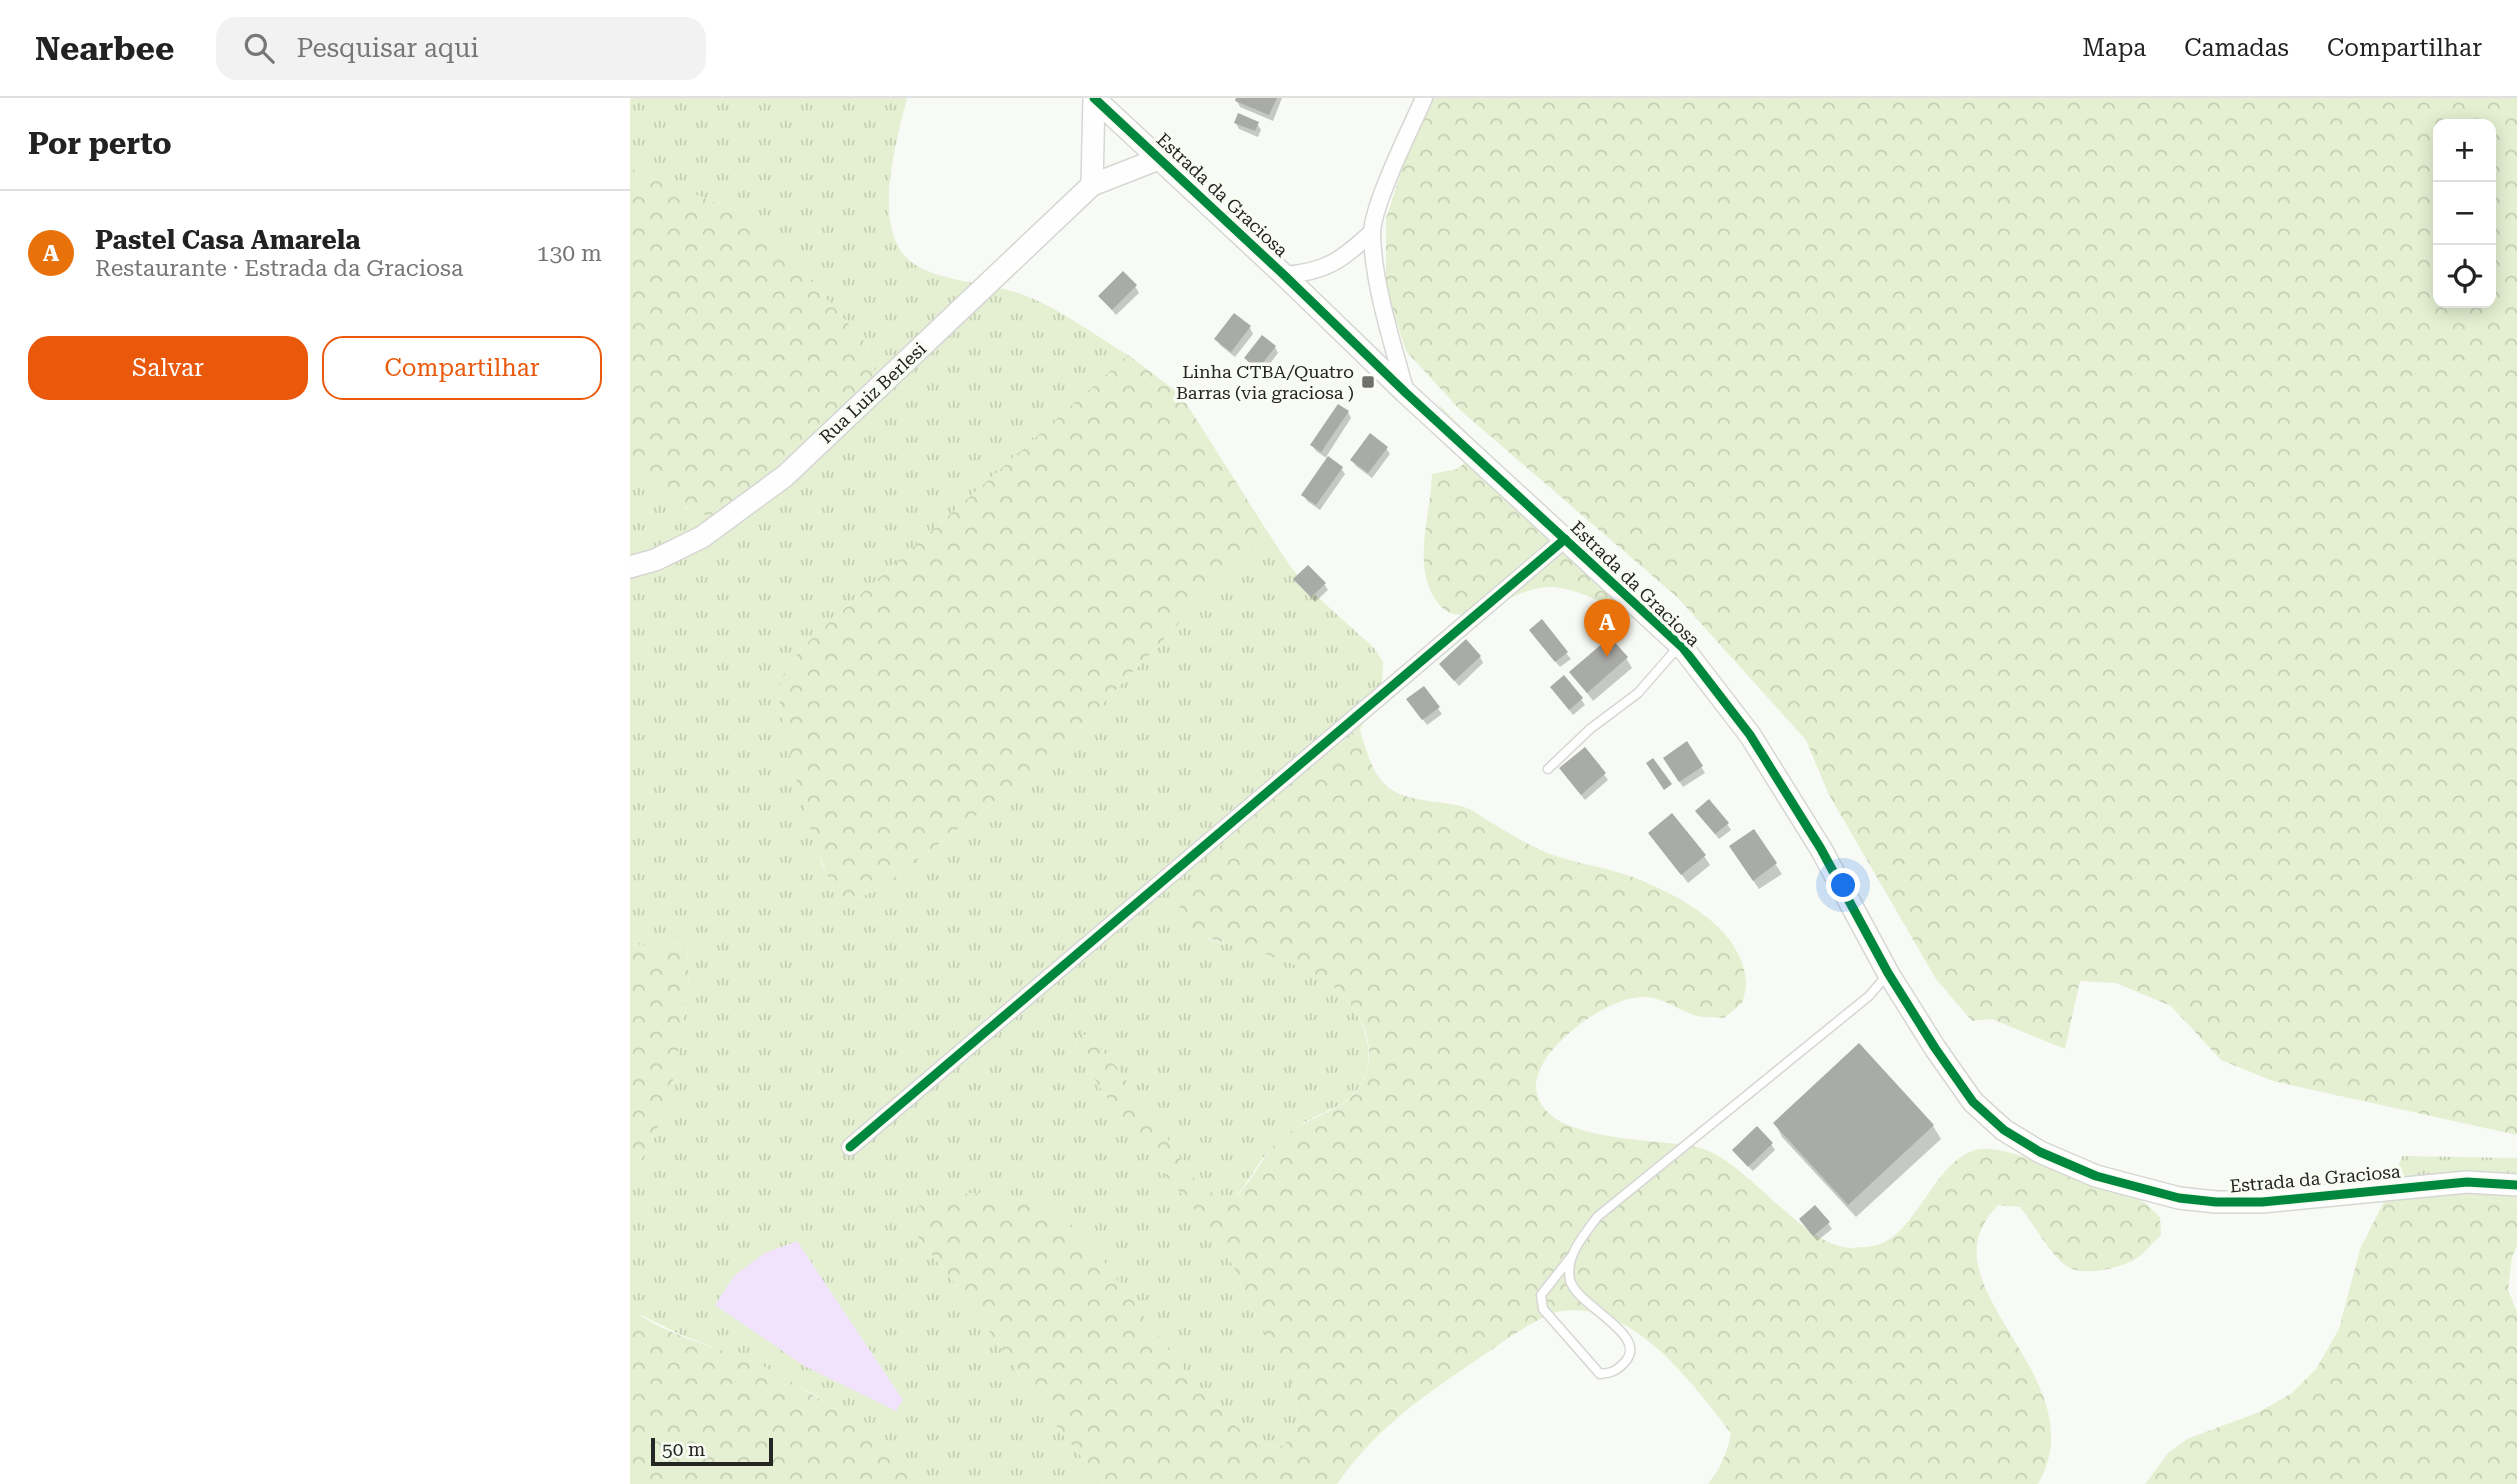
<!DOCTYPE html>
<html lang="pt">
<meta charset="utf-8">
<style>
body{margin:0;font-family:"Roboto Serif",serif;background:#f2f2f2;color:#222}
.controls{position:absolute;right:21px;top:21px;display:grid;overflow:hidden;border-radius:14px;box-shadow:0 4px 18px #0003}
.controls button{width:63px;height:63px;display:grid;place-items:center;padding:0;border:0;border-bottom:2px solid #e0e0e0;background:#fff;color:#222;font:35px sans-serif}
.scale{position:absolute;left:21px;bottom:18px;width:122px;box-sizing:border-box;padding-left:7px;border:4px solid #252623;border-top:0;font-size:19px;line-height:24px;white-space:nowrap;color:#252623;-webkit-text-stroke:5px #f9fcf3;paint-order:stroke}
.you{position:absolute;left:1214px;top:788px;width:24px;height:24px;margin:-18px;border:5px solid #fff;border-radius:50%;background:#1a73e8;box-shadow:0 0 0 10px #1a73e833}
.badge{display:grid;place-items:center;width:46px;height:46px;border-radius:50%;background:#ea580c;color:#fff;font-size:23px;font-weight:700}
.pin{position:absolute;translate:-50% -58px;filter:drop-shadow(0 2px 4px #0008)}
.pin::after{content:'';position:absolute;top:37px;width:24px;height:21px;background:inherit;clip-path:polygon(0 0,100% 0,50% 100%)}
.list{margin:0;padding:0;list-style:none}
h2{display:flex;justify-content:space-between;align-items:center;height:91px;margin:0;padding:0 28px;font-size:30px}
h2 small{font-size:23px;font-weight:400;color:#767676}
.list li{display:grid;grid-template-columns:46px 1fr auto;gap:21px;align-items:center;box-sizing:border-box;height:126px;padding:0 28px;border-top:2px solid #e0e0e0}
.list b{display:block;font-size:26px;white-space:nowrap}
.list p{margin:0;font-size:23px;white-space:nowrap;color:#767676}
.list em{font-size:23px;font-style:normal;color:#767676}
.actions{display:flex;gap:14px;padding:21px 28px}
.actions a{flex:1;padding:16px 0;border:2px solid #ea580c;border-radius:21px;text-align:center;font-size:24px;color:#ea580c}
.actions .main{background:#ea580c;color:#fff}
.icon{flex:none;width:38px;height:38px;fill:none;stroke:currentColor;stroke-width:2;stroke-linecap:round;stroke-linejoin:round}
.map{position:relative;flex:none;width:1887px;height:1386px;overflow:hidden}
header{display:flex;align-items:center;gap:42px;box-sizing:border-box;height:98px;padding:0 35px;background:#fff;border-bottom:2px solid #e0e0e0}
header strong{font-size:33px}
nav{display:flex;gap:38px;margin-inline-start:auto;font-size:24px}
.search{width:490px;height:63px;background:#f2f2f2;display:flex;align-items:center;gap:18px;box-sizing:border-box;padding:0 24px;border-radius:21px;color:#767676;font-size:26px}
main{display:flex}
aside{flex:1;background:#fff}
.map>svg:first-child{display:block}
</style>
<header>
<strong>Nearbee</strong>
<div class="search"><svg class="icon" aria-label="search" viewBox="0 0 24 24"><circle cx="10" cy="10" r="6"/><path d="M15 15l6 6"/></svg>Pesquisar aqui</div>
<nav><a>Mapa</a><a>Camadas</a><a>Compartilhar</a></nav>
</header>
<main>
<aside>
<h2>Por perto<small></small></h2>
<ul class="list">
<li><span class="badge" style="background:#e8710a">A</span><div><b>Pastel Casa Amarela</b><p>Restaurante · Estrada da Graciosa</p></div><em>130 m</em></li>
</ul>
<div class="actions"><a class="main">Salvar</a><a>Compartilhar</a></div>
</aside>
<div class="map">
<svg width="1887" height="1386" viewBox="0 0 1887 1386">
<defs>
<pattern id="grass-tufts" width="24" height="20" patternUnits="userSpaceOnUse" patternTransform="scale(1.75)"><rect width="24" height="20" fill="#e5f0d2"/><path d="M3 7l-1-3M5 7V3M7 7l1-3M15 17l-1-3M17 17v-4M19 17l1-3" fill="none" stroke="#c4ceb4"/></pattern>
<pattern id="forest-crowns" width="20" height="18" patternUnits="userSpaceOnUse" patternTransform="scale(1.75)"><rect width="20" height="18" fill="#e5f0d2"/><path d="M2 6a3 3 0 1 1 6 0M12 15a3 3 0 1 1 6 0" fill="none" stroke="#c4ceb4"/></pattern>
</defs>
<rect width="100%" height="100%" fill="#f8faf5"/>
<!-- grass -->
<g fill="url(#grass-tufts)">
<path d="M0,0H277C266,46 235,146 293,171C324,185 360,185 391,196C429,210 463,236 498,257L182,540L164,560L150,613L192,767L204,791L231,799L253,788L419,662L637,433L660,468L682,494L744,550L753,564L752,585L730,632L669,674L613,722L564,780L578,841C636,857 715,869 735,935C740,952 741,970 731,986C719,1009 690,1014 670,1027C658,1035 643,1048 634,1059C623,1072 618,1086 606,1098L583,1096L565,1081L489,972L462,941L448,934L445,951C466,984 488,1016 511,1047C533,1076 558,1101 579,1129C588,1142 598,1156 604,1170C610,1185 615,1200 623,1214C640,1246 697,1323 649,1349L624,1343L602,1325L548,1265L518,1225L403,1105L369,1097L341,1095L314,1097L290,1142L324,1184L423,1324L474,1386H304L185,1297L134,1269L49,1236L7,1215L0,1209V1083L35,1016L42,989L59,888L57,846L50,843C33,847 15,855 0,841V362L57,411L246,277L237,247L135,131L106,113L0,70Z"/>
<polygon points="1772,1058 1887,1060 1887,1105 1762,1088"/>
</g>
<!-- forest -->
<g fill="url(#forest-crowns)" fill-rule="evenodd">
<path d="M801,0H1887V1037L1643,983L1591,962L1541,908L1486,885L1450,883L1435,951L1362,921L1342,923L1306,881L1198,695L1176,642L1047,499L830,312L776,253L756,192V121L783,36ZM1808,26H1861V205H1808Z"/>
<path d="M0,70L106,113L135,131L237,247L246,277L236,302L95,419C52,419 29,389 0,362Z"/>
<path d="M498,257L551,297L637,433L419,662L253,788C241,794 226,804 212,799C192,791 155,642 151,616C149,607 149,593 151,584C155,567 171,552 182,540Z"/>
<path d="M805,303L949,444L1030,536C1001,520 950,487 917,489C891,491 871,507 847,514C828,519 816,518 805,501C782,464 801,417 802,376L827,371L842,359L841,349Z"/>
<path d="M730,632C736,651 743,681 762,692C783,705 811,702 834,709C844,712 853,720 862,725C882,737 901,749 923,757C948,766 975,769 1000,778C1045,795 1113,829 1116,884C1116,891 1114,899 1112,905L1094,920C1085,919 1075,920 1067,918C1049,913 1032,898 1012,899C977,899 905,951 906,989C910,1049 1034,1038 1074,1051C1120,1067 1175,1150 1222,1150C1230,1149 1245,1149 1253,1145C1293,1126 1311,1046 1360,1051C1388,1053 1414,1068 1440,1079C1463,1088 1493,1090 1515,1105C1520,1109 1525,1115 1530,1119L1531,1137C1523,1144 1516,1154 1507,1160C1492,1170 1454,1179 1438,1169C1421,1159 1404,1126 1390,1109L1368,1107C1363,1113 1358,1118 1355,1124C1310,1199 1466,1286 1408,1386H1078C1090,1371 1098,1354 1101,1335C1063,1286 1003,1203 932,1213C907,1217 859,1254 836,1269C784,1305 744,1333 707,1386H474L423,1324L324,1184L290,1142L282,1127L288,1108L314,1097L342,1095L369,1097L403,1105L428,1117L443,1128L465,1151L548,1265L602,1325L624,1343L649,1349C697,1323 640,1246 623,1214C615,1200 610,1185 604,1170C598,1156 588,1142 579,1130C558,1101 533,1076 511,1048C488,1016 466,984 445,951L448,934L462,941L489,972L565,1081L584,1096L607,1098C631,1072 635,1047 669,1028C690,1016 718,1009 731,987C741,971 741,952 736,936C713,860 617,857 555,832L547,815L563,780L613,722L669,674Z"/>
<path d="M0,841C15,855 33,847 51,843L57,846L59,888L42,989L35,1016L0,1083Z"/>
<polygon points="1762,1088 1887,1105 1887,1148 1882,1159 1878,1192 1887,1214 1887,1386 1515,1386 1539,1354 1559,1340 1627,1315 1662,1295 1686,1271 1709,1231 1730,1151"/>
<path d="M0,1209C32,1239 97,1250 136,1270C196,1301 252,1343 304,1386H0Z"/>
</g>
<!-- water -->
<polygon fill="#f2e3fc" points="167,1143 273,1302 266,1313 176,1269 85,1207 104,1178 133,1156"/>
<!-- shadow -->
<g fill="#0003">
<polygon points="608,0 652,0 643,23 610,9 607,3"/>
<polygon points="606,25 627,25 631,32 628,39 609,31"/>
<polygon points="505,188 509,195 486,217 470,198"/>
<polygon points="620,230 623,236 605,259 590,247 586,241"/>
<polygon points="645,249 648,255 632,276 620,267 616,261"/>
<polygon points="718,314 721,320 696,359 711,370 715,376 690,412 677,403 674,397 698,361 686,353 682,347"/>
<polygon points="756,350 760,356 742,380 726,368 722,362"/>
<polygon points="665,482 694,486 698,492 685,504"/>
<polygon points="911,524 941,561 930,569 904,538"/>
<polygon points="850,559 853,565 829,588 811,567"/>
<polygon points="996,560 1002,570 963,603 941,574"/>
<polygon points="793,590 812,616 797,627 782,607"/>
<polygon points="926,595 951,601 955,607 943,617"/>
<polygon points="1057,646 1075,675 1053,689 1035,661"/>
<polygon points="955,651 978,682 955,702 935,677"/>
<polygon points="1071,719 1097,726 1101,732 1089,741"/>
<polygon points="1123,734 1152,776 1129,791 1107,759"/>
<polygon points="1020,735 1074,758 1080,767 1058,785"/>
<polygon points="1145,1025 1303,1028 1311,1041 1226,1119 1152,1039"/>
<polygon points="1141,1046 1145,1052 1123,1073 1108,1058"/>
<polygon points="1198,1125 1202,1131 1187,1143 1174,1127"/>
</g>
<!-- building -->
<g fill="#a9aba7">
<polygon points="606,0 647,0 639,17 605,3"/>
<polygon points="608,15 629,24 625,33 604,25"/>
<polygon points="493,173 507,187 482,212 468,198"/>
<polygon points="604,215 621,228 601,254 584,241"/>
<polygon points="632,237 646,248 628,271 614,260"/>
<polygon points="708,306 719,313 691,354 680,347"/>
<polygon points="740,335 758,349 738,375 720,362"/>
<polygon points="698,358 713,369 686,407 671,397"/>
<polygon points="678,467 696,485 681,499 663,481"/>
<polygon points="912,521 938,554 925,564 899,532"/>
<polygon points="980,539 998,559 957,595 939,574"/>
<polygon points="836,541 851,558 824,583 809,566"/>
<polygon points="934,577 953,600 939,612 920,589"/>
<polygon points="794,588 810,609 792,622 776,601"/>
<polygon points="1057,643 1073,668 1049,684 1033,660"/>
<polygon points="955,649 976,675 951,697 929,670"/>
<polygon points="1023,660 1042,686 1034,692 1016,665"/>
<polygon points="1079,701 1099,725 1085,736 1065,713"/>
<polygon points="1042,715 1076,757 1051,777 1018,735"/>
<polygon points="1124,731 1147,765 1123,783 1099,748"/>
<polygon points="1229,945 1304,1027 1218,1107 1143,1025"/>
<polygon points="1127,1028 1143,1045 1118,1069 1102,1052"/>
<polygon points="1185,1107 1200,1124 1183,1138 1169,1121"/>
</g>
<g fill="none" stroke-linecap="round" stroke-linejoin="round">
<!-- lane casing -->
<g stroke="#d6d7d4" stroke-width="11">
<g id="lane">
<polyline points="918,671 960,631 1008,595 1042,556 1051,552"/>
<path d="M941,1159L911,1197L913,1211L970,1276C982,1275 986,1273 994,1265C1022,1237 946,1208 940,1182C935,1157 954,1138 967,1119L1239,898L1257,877"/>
</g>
</g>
<!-- street casing -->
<g stroke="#d6d7d4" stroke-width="19">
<g id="street">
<path d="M654,177C696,174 712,162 742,134"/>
<path d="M776,295C763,247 743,186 742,136C742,107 781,30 794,0"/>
<polyline points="220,1049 935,441"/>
</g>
</g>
<!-- secondary casing -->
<g stroke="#d6d7d4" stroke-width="24">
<g id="secondary">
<polyline points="464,0 654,177 776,295 1053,550 1120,637 1191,751 1258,875 1305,950 1343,1004 1374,1032 1410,1054 1466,1078 1549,1100 1586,1104 1632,1104 1837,1084 1887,1087"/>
<polyline points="462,87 464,0"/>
<polyline points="0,469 25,462 72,439 155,378 462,87 531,60"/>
</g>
</g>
<!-- lane -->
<use href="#lane" stroke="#fefefe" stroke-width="8"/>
<!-- street -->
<use href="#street" stroke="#fefefe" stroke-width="16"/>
<!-- secondary -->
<use href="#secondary" stroke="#fefefe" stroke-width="21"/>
<!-- cycleway casing -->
<g stroke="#f9fcf3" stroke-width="13">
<g id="cycleway">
<polyline points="464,0 654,177 776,295 1053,550 1120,637 1191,751 1258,875 1305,950 1343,1004 1374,1032 1410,1054 1466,1078 1549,1100 1586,1104 1632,1104 1837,1084 1887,1087"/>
<polyline points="220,1049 935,441"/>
</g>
</g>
<!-- cycleway -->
<use href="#cycleway" stroke="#00873e" stroke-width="9"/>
</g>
<!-- markers -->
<rect fill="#6f706c" stroke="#f9fcf3" stroke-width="2.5" x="731" y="277" width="14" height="14" rx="3.5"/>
<g text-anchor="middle" stroke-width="7" stroke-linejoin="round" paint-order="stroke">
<!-- street labels -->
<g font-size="18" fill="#252623" stroke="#f9fcf3">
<text transform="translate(592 97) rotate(43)" y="6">Estrada da Graciosa</text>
<text transform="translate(243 295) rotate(-43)" y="6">Rua Luiz Berlesi</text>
<text transform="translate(1005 486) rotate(44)" y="6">Estrada da Graciosa</text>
<text transform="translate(1685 1081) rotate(-5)" y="6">Estrada da Graciosa</text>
</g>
<!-- poi labels -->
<g font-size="18" fill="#252623" stroke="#f9fcf3" text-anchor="end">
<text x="724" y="280">Linha CTBA/Quatro<tspan x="724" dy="21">Barras (via graciosa )</tspan></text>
</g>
</g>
</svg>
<div class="controls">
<button>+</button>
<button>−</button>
<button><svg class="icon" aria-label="locate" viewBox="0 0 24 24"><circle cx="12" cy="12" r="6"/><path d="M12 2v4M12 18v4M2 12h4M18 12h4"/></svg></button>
</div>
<div class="scale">50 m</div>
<div class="you"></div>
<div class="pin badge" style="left:977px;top:559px;background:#e8710a">A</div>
</div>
</main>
